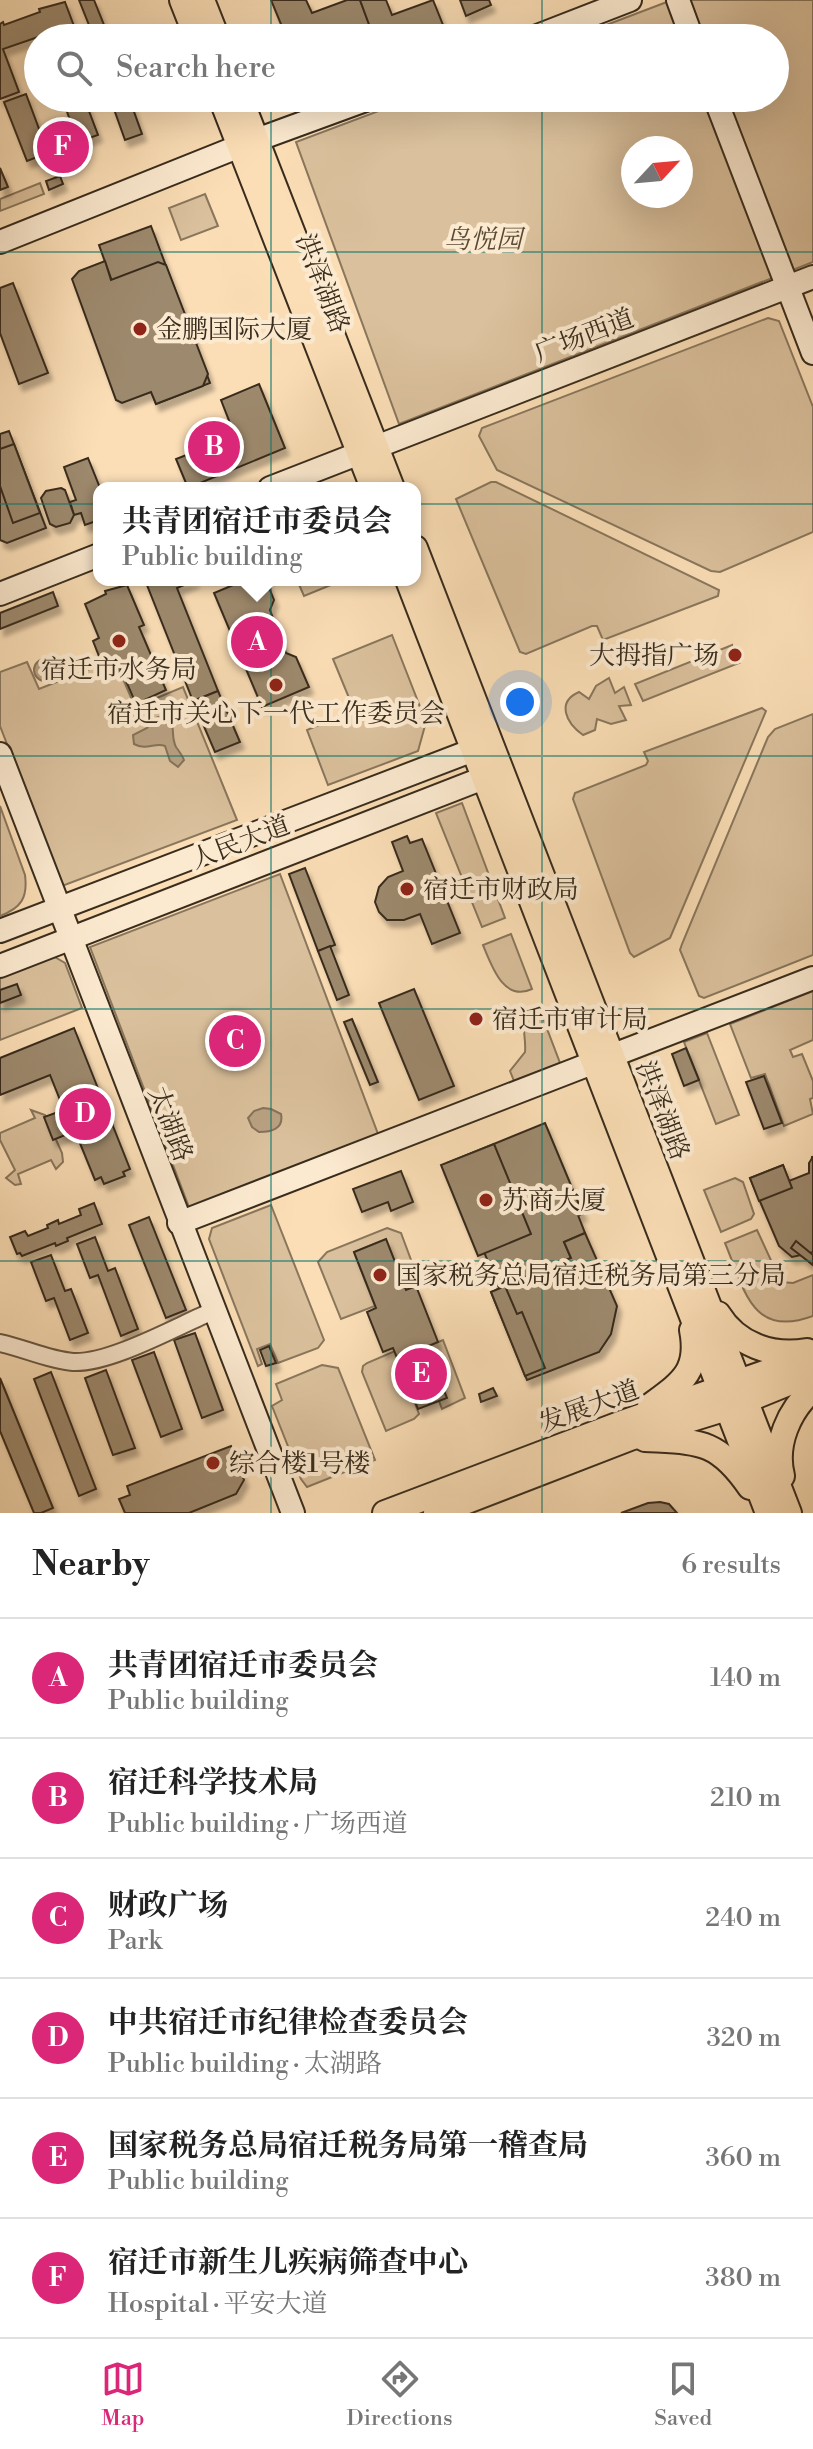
<!DOCTYPE html>
<meta charset="utf-8">
<style>
body{margin:0;font-family:"Libre Bodoni","Noto Serif SC",serif;background:#f2f2f2;color:#222}
.compass{position:absolute;left:621px;top:136px;width:72px;height:72px;border-radius:50%;background:#fff;box-shadow:0 8px 32px #0002;rotate:64deg}
.you{position:absolute;left:520px;top:702px;width:28px;height:28px;margin:-20px;border:6px solid #fff;border-radius:50%;background:#1a73e8;box-shadow:0 0 0 12px #1a73e833}
.badge{display:grid;place-items:center;width:52px;height:52px;border-radius:50%;background:#db2777;color:#fff;font-size:26px;font-weight:700}
.pin{position:absolute;translate:-50% -50%;border:4px solid #fff;box-shadow:0 2px 8px #0006}
.popup{position:absolute;left:93px;top:482px;width:328px;height:104px;box-sizing:border-box;display:grid;place-content:center;border-radius:16px;background:#fff;filter:drop-shadow(0 2px 6px #0005);font-size:26px;white-space:nowrap;color:#767676}
.popup b{font-size:30px;color:#222}
.popup::after{content:'';position:absolute;left:50%;top:100%;margin-left:-16px;border:16px solid transparent;border-top-color:#fff}
.list{margin:0;padding:0;list-style:none}
h2{display:flex;justify-content:space-between;align-items:center;height:104px;margin:0;padding:0 32px;font-size:34px}
h2 small{font-size:26px;font-weight:400;color:#767676}
.list li{display:grid;grid-template-columns:52px 1fr auto;gap:24px;align-items:center;box-sizing:border-box;height:120px;padding:0 32px;border-top:2px solid #e0e0e0}
.list b{display:block;font-size:30px;white-space:nowrap}
.list p{margin:0;font-size:26px;white-space:nowrap;color:#767676}
.list em{font-size:26px;font-style:normal;color:#767676}
.icon{flex:none;width:44px;height:44px;fill:none;stroke:currentColor;stroke-width:2;stroke-linecap:round;stroke-linejoin:round}
.map{position:relative;flex:none;width:813px;height:1513px;overflow:hidden}
.search{position:absolute;background:#fff;box-shadow:0 8px 32px #0002;left:24px;right:24px;top:24px;height:88px;display:flex;align-items:center;gap:20px;box-sizing:border-box;padding:0 28px;border-radius:44px;color:#767676;font-size:30px}
.sheet{height:824px;background:#fff}
nav{display:flex;justify-content:space-around;align-items:center;box-sizing:border-box;height:112px;border-top:2px solid #e0e0e0;background:#fff;font-size:22px;color:#767676}
nav a{display:grid;justify-items:center;gap:4px}
nav .on{color:#db2777}
.map>svg:first-child{display:block}
</style>
<div class="map">
<svg width="813" height="1513" viewBox="0 0 813 1513">
<defs>
<filter id="shadow"><feDropShadow dx="4" dy="7" stdDeviation="2" flood-color="#0004"/></filter>
</defs>
<rect width="100%" height="100%" fill="#fbdeb6"/>
<filter id="stains"><feTurbulence type="fractalNoise" baseFrequency=".0025" numOctaves="4"/><feColorMatrix values="0 0 0 0 .2 0 0 0 0 .09 0 0 0 0 .02 0 0 0 .5 -.17"/></filter>
<radialGradient id="worn" r=".72"><stop offset=".6" stop-color="#630" stop-opacity="0"/><stop offset="1" stop-color="#630" stop-opacity=".3"/></radialGradient>
<!-- green -->
<g fill="#dac09c" stroke="#89765c" stroke-width="2" fill-rule="evenodd">
<path d="M672,0H813V262L399,424L296,142L413,98H775V38H572ZM633,148H681V196H633Z"/>
<polygon points="40,183 44,194 0,211 0,199"/>
<polygon points="205,194 218,226 181,240 169,208"/>
<polygon points="768,318 779,321 813,407 813,532 720,572 711,571 497,470 479,436 482,428"/>
<polygon points="491,482 496,482 719,590 718,596 603,640 597,626 592,626 526,654 520,652 456,499"/>
<polygon points="297,580 343,580 304,596"/>
<polygon points="392,635 426,722 418,751 328,785 307,730 354,710 333,659"/>
<polygon points="732,645 731,656 739,663 643,701 635,684"/>
<polygon points="27,662 39,689 105,663 109,671 118,667 135,707 183,687 237,820 62,886 0,726 0,672"/>
<path d="M609,678L615,693L624,687L631,705L619,706L626,720L611,724L597,719L595,730L583,735C566,723 556,702 579,692L589,699L596,686Z"/>
<polygon points="762,708 766,711 670,938 634,957 630,953 573,799 575,793 646,765 648,761 644,752"/>
<polygon points="813,714 813,955 704,998 699,996 680,950 682,944 768,737 775,729"/>
<polygon points="462,803 505,918 482,927 436,813"/>
<path d="M0,806L25,875C28,898 21,908 0,916Z"/>
<polygon points="280,874 378,1134 189,1207 90,947"/>
<path d="M511,934L532,989C504,1002 492,967 483,945Z"/>
<polygon points="53,956 65,963 82,1008 0,1040 0,977"/>
<polygon points="813,991 813,1040 790,1050 793,1057 802,1054 813,1081 813,1098 810,1099 813,1114 784,1126 765,1074 751,1078 730,1024"/>
<path d="M538,1005L560,1063L514,1081L510,1071L525,1052C527,1033 515,1012 538,1005Z"/>
<polygon points="707,1033 739,1115 716,1124 684,1042"/>
<polygon points="31,1110 45,1115 62,1153 63,1162 56,1169 51,1160 18,1174 21,1184 15,1185 6,1178 15,1170 0,1140 0,1133 35,1118"/>
<polygon points="735,1178 743,1182 754,1214 751,1219 721,1232 704,1190"/>
<polygon points="271,1205 324,1340 318,1348 278,1363 270,1344 257,1349 262,1364 258,1366 209,1239 212,1228"/>
<polygon points="387,1228 401,1233 420,1284 406,1290 386,1239 354,1252 375,1306 341,1319 318,1262 327,1252"/>
<path d="M757,1230L781,1282L793,1283L813,1275V1316C751,1339 744,1288 725,1243Z"/>
<polygon points="443,1340 465,1398 442,1409 439,1401 446,1397 426,1347"/>
<polygon points="395,1351 419,1414 414,1419 386,1431 362,1372 363,1366 367,1363"/>
<polygon points="322,1365 338,1368 375,1460 307,1487 301,1479 272,1406 282,1400 276,1384"/>
</g>
<!-- water -->
<g fill="#b9a182" stroke="#85725a" stroke-width="2">
<circle cx="45" cy="670" r="11"/>
<path d="M162,716C179,723 169,733 176,747C179,751 182,755 184,760L178,767L170,761L165,746C155,742 147,751 134,744L133,735L147,728L155,718Z"/>
<path d="M263,1108L271,1109L281,1114C284,1129 271,1132 259,1132L252,1127L248,1118L254,1111Z"/>
</g>
<!-- building -->
<g fill="#9d896d" stroke="#382c1d" stroke-width="2" filter="url(#shadow)">
<polygon points="79,0 94,0 106,30 93,35"/>
<polygon points="271,0 306,0 312,13 347,0 360,0 374,37 292,38 290,32 285,34"/>
<polygon points="360,0 386,0 392,15 433,0 443,25 410,38 374,38"/>
<polygon points="460,0 489,0 491,5 466,16"/>
<polygon points="65,2 77,34 81,33 83,38 38,37 3,49 19,92 0,99 0,24 3,22 4,25 40,12 39,9"/>
<polygon points="26,94 48,153 27,161 4,102"/>
<polygon points="62,98 84,98 98,135 78,142"/>
<polygon points="110,98 129,98 142,134 125,140"/>
<polygon points="0,168 8,187 0,190"/>
<polygon points="60,176 63,184 49,190 46,181"/>
<polygon points="151,226 210,383 156,404 99,245"/>
<polygon points="105,261 111,280 158,262 166,265 208,374 203,386 156,404 151,392 122,403 116,400 72,279 79,271"/>
<polygon points="13,283 48,373 19,384 0,333 0,288"/>
<polygon points="259,384 285,448 188,488 176,459 235,436 221,400"/>
<polygon points="9,431 46,528 7,543 0,540 0,434"/>
<polygon points="14,444 40,513 13,523 0,486 0,449"/>
<polygon points="88,458 100,488 99,520 85,525 81,513 74,515 70,502 76,500 64,467"/>
<polygon points="61,488 65,490 74,515 70,523 56,527 50,524 41,498 46,491"/>
<polygon points="145,580 196,580 177,588 218,691 193,701"/>
<polygon points="245,580 266,580 274,600 270,610 286,653 296,657 309,687 262,707 214,593"/>
<polygon points="127,585 144,625 139,627 166,690 136,704 119,665 110,668 103,654 99,656 93,641 99,638 85,604 106,594 105,591"/>
<polygon points="53,592 58,606 0,629 0,613"/>
<polygon points="218,691 240,742 215,752 193,701"/>
<polygon points="407,836 410,843 422,839 460,933 432,944 420,914 404,920 387,920 379,912 375,902 379,887 388,877 403,871 392,842"/>
<polygon points="305,868 335,945 318,951 289,874"/>
<polygon points="330,946 349,995 337,1000 318,951"/>
<polygon points="17,984 21,995 0,1003 0,990"/>
<polygon points="414,989 454,1086 419,1100 379,1003"/>
<polygon points="352,1019 378,1082 370,1085 344,1022"/>
<polygon points="74,1028 130,1169 123,1172 125,1176 104,1184 101,1177 95,1180 75,1131 53,1140 44,1117 64,1110 50,1075 0,1095 0,1058"/>
<polygon points="686,1048 699,1080 684,1086 672,1054"/>
<polygon points="764,1076 782,1123 764,1129 746,1082"/>
<polygon points="545,1123 583,1214 578,1215 585,1233 564,1242 571,1258 499,1288 447,1163"/>
<polygon points="494,1144 531,1234 478,1256 441,1165"/>
<polygon points="812,1157 813,1157 813,1201 809,1182"/>
<polygon points="813,1157 813,1252 810,1253 813,1255 813,1265 801,1255 792,1257 779,1246 750,1178 783,1165 789,1181 809,1173 809,1163"/>
<polygon points="783,1165 792,1188 759,1201 750,1178"/>
<polygon points="401,1171 413,1202 391,1211 388,1202 362,1212 353,1189"/>
<polygon points="94,1203 102,1224 67,1238 68,1241 56,1246 55,1243 22,1256 20,1253 17,1254 10,1237 25,1231 28,1236 48,1228 47,1225 58,1220 59,1224 81,1215 79,1209"/>
<polygon points="149,1217 186,1310 166,1318 129,1225"/>
<polygon points="585,1233 617,1306 611,1334 599,1352 527,1380 491,1292 571,1258 564,1242"/>
<polygon points="95,1237 108,1271 115,1268 138,1329 121,1336 98,1275 90,1278 77,1244"/>
<polygon points="386,1239 406,1290 416,1286 438,1342 426,1347 447,1398 418,1409 393,1348 383,1352 367,1312 376,1308 354,1252"/>
<polygon points="796,1241 813,1255 813,1265 791,1248"/>
<polygon points="51,1255 65,1291 71,1289 88,1333 70,1340 54,1298 46,1301 31,1262"/>
<polygon points="505,1286 517,1314 522,1312 545,1368 525,1376 491,1292"/>
<polygon points="195,1333 223,1410 202,1418 174,1340"/>
<polygon points="269,1346 276,1363 266,1366 260,1350"/>
<polygon points="154,1352 182,1429 161,1437 132,1360"/>
<polygon points="106,1370 135,1448 113,1455 85,1378"/>
<polygon points="51,1372 96,1489 79,1496 34,1379"/>
<polygon points="0,1378 53,1508 41,1513 34,1513 0,1431"/>
<polygon points="493,1388 497,1396 481,1402 479,1394"/>
<polygon points="231,1446 244,1480 236,1494 189,1513 125,1513 119,1499 130,1495 127,1486"/>
<polygon points="660,1502 669,1504 677,1513 621,1513 648,1503"/>
</g>
<g fill="none" stroke-linecap="round" stroke-linejoin="round">
<!-- street casing -->
<g stroke="#695843" stroke-width="20">
<path id="street" d="M0,1343C24,1348 48,1360 73,1362C110,1364 177,1326 213,1311"/>
</g>
<!-- secondary casing -->
<g stroke="#382c1d" stroke-width="26">
<g id="secondary">
<polyline points="678,0 692,38"/>
<polyline points="532,38 630,0"/>
<polyline points="715,98 813,353"/>
<polyline points="0,242 240,146 371,98"/>
<polyline points="376,447 813,277"/>
<polyline points="270,488 360,453"/>
<polyline points="0,594 99,555"/>
<polyline points="0,754 293,1513"/>
<polyline points="0,931 489,744"/>
<polyline points="0,966 499,772"/>
<polyline points="611,1056 813,978"/>
<polyline points="179,1223 595,1062"/>
</g>
</g>
<!-- primary casing -->
<g stroke="#382c1d" stroke-width="28">
<g id="primary">
<polyline points="182,0 197,38"/>
<polyline points="202,0 217,38"/>
<polyline points="221,98 373,488"/>
<polyline points="240,98 392,488"/>
<polyline points="415,548 789,1513"/>
<polyline points="408,580 768,1513"/>
<path d="M718,1314C737,1345 772,1357 807,1351"/>
<path d="M650,1406C681,1383 700,1372 692,1330"/>
<path d="M645,1439C698,1442 717,1439 750,1487"/>
<path d="M782,1476C774,1444 789,1410 813,1389"/>
<polyline points="385,1513 625,1422 813,1356"/>
<polyline points="436,1513 630,1438 727,1408 813,1373"/>
</g>
</g>
<!-- street -->
<use href="#street" stroke="#fcead0" stroke-width="16"/>
<!-- secondary -->
<use href="#secondary" stroke="#fcead0" stroke-width="22"/>
<!-- primary -->
<use href="#primary" stroke="#fbdeb6" stroke-width="24"/>
</g>
<!-- grid -->
<path fill="none" stroke="#0f766e" stroke-width="2" stroke-opacity="0.55" d="M271,0V38M542,0V38M271,98V1513M542,98V1513M0,252H813M0,504H813M0,756H813M0,1009H813M0,1261H813"/>
<!-- markers -->
<g fill="#8f2418" stroke="#fcead0" stroke-width="3">
<circle cx="140" cy="329" r="8"/>
<circle cx="119" cy="641" r="8"/>
<circle cx="735" cy="655" r="8"/>
<circle cx="276" cy="685" r="8"/>
<circle cx="407" cy="889" r="8"/>
<circle cx="476" cy="1019" r="8"/>
<circle cx="486" cy="1200" r="8"/>
<circle cx="380" cy="1275" r="8"/>
<circle cx="213" cy="1463" r="8"/>
</g>
<g text-anchor="middle" stroke-width="8" stroke-linejoin="round" paint-order="stroke">
<!-- park labels -->
<g font-size="26" font-style="italic" fill="#584a36" stroke="#fcead0">
<text x="483" y="248">鸟悦园</text>
</g>
<!-- street labels -->
<g font-size="26" fill="#382c1d" stroke="#fcead0">
<text transform="translate(323 283) rotate(69)" y="9">洪泽湖路</text>
<text transform="translate(584 335) rotate(-21)" y="9">广场西道</text>
<text transform="translate(240 842) rotate(-21)" y="9">人民大道</text>
<text transform="translate(663 1110) rotate(69)" y="9">洪泽湖路</text>
<text transform="translate(171 1124) rotate(69)" y="9">太湖路</text>
<text transform="translate(589 1406) rotate(-20)" y="9">发展大道</text>
</g>
<!-- poi labels -->
<g font-size="26" fill="#382c1d" stroke="#fcead0" text-anchor="start">
<text x="156" y="338">金鹏国际大厦</text>
<text x="719" y="664" text-anchor="end">大拇指广场</text>
<text x="119" y="678" text-anchor="middle">宿迁市水务局</text>
<text x="276" y="722" text-anchor="middle">宿迁市关心下一代工作委员会</text>
<text x="423" y="898">宿迁市财政局</text>
<text x="492" y="1028">宿迁市审计局</text>
<text x="502" y="1209">苏商大厦</text>
<text x="396" y="1284">国家税务总局宿迁税务局第三分局</text>
<text x="229" y="1472">综合楼1号楼</text>
</g>
</g>
<rect width="100%" height="100%" filter="url(#stains)"/>
<rect width="100%" height="100%" fill="url(#worn)"/>
</svg>
<svg class="compass" viewBox="-18 -18 36 36"><path d="M0-13l5 13h-10z" fill="#e53935"/><path d="M0 13l5-13h-10z" fill="#767676"/></svg>
<div class="you"></div>
<div class="pin badge" style="left:257px;top:642px">A</div>
<div class="popup"><b>共青团宿迁市委员会</b>Public building</div>
<div class="pin badge" style="left:214px;top:447px">B</div>
<div class="pin badge" style="left:235px;top:1041px">C</div>
<div class="pin badge" style="left:85px;top:1114px">D</div>
<div class="pin badge" style="left:421px;top:1374px">E</div>
<div class="pin badge" style="left:63px;top:147px">F</div>
<div class="search"><svg class="icon" aria-label="search" viewBox="0 0 24 24"><circle cx="10" cy="10" r="6"/><path d="M15 15l6 6"/></svg>Search here</div>
</div>
<section class="sheet">
<h2>Nearby<small>6 results</small></h2>
<ul class="list">
<li><span class="badge">A</span><div><b>共青团宿迁市委员会</b><p>Public building</p></div><em>140 m</em></li>
<li><span class="badge">B</span><div><b>宿迁科学技术局</b><p>Public building · 广场西道</p></div><em>210 m</em></li>
<li><span class="badge">C</span><div><b>财政广场</b><p>Park</p></div><em>240 m</em></li>
<li><span class="badge">D</span><div><b>中共宿迁市纪律检查委员会</b><p>Public building · 太湖路</p></div><em>320 m</em></li>
<li><span class="badge">E</span><div><b>国家税务总局宿迁税务局第一稽查局</b><p>Public building</p></div><em>360 m</em></li>
<li><span class="badge">F</span><div><b>宿迁市新生儿疾病筛查中心</b><p>Hospital · 平安大道</p></div><em>380 m</em></li>
</ul>
</section>
<nav>
<a class="on"><svg class="icon" aria-label="map" viewBox="0 0 24 24"><path d="M3 6l6-2 6 2 6-2v14l-6 2-6-2-6 2zM9 4v14M15 6v14"/></svg>Map</a>
<a><svg class="icon" aria-label="directions" viewBox="0 0 24 24"><path d="M12 3l9 9-9 9-9-9zM9 14v-3h6M13 9l2 2-2 2"/></svg>Directions</a>
<a><svg class="icon" aria-label="saved" viewBox="0 0 24 24"><path d="M7 4h10v16l-5-4-5 4z"/></svg>Saved</a>
</nav>
